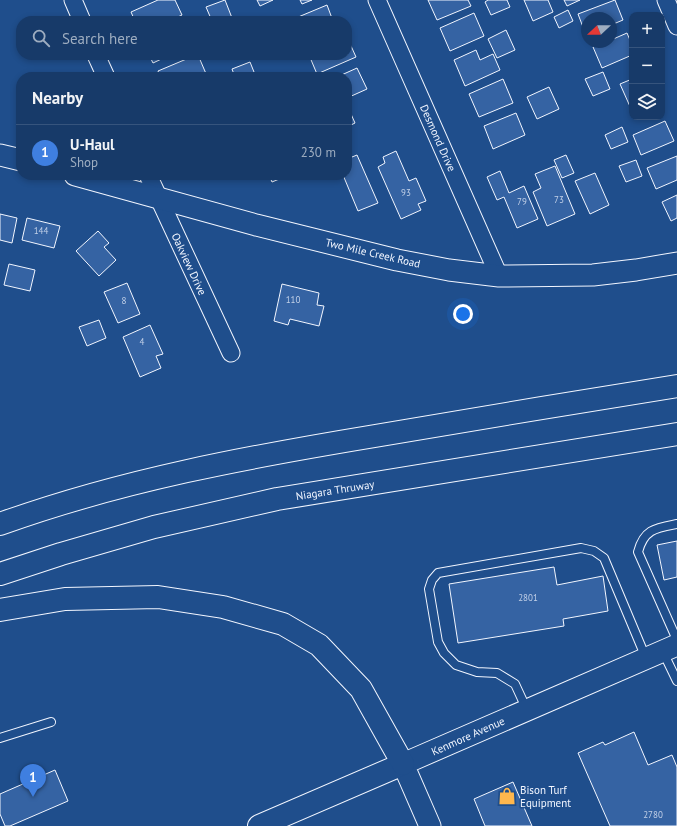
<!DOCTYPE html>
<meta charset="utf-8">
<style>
body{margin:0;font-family:"PT Sans",sans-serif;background:#20416f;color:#f1f3f6}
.controls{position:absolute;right:12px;top:12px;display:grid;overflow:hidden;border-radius:8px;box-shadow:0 2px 6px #0003}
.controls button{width:36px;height:36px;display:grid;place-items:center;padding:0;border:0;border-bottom:1px solid #36547d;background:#173a69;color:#f1f3f6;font:20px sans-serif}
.compass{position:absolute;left:581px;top:12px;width:36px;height:36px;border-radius:50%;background:#173a69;box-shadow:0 2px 6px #0003;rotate:248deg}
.you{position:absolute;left:463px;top:314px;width:14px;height:14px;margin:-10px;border:3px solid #fff;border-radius:50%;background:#1a73e8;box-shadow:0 0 0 6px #1a73e833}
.badge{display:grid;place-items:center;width:26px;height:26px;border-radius:50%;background:#ffb74d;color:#fff;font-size:13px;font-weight:700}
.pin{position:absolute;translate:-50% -33px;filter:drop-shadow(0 1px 2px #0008)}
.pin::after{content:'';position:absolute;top:21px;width:14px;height:12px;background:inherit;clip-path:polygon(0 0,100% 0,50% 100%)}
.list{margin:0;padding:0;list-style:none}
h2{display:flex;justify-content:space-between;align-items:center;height:52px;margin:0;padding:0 16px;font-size:17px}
h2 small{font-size:13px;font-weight:400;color:#9eadc0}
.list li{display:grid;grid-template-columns:26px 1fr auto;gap:12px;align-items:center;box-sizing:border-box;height:56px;padding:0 16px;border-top:1px solid #36547d}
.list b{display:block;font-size:15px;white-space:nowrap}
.list p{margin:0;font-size:13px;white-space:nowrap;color:#9eadc0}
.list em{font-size:13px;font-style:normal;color:#9eadc0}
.icon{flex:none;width:22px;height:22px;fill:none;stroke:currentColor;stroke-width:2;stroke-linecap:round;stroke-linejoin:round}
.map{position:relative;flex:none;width:677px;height:826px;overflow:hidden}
.search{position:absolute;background:#173a69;box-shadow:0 2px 6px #0003;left:16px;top:16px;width:336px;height:44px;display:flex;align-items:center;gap:10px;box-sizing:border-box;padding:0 14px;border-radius:16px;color:#9eadc0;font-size:15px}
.panel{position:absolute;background:#173a69;box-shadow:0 2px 6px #0003;left:16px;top:72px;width:336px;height:108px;border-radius:16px}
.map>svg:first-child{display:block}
</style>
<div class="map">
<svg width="677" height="826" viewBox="0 0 677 826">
<rect width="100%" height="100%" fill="#1f4e8c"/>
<!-- building -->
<g fill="#3563a3" stroke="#f2f6ff">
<polygon points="158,0 175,0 182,15 169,21 135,21 131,12"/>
<polygon points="225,0 232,18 225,21 212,21 206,7"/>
<polygon points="257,0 273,0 260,6"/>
<polygon points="300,0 312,0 302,4"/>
<polygon points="428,0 468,0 471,6 437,20"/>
<polygon points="488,0 507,0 510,7 491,15 485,2"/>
<polygon points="524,0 548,0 553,12 533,21"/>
<polygon points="564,0 580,0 567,6"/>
<polygon points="615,0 623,20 611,25 611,18 587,18 586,35 578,14"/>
<polygon points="327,5 333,21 291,21 291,20"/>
<polygon points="568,10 573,21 559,28 554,17"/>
<polygon points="474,13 484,36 450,51 440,28"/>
<polygon points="506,30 515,50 497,58 488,39"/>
<polygon points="627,33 632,45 632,55 602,68 593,47 606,42 611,42 611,40"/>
<polygon points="347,37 356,57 317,74 309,55 347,55"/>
<polygon points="476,50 480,60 493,54 500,70 465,86 454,60"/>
<polygon points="149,55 170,55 153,63"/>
<polygon points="196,55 198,55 207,76 204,77 160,77 158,71"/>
<polygon points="250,62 256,77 235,77 232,69"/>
<polygon points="357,68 367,89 347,98 347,77 337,77"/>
<polygon points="603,72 610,89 593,96 585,79"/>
<polygon points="503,79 513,103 479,117 469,94"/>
<polygon points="632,79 632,111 620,84"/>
<polygon points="549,87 559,109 537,119 527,97"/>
<polygon points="347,105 355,123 347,127"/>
<polygon points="516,113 525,135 493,149 484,126"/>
<polygon points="665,121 674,141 641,155 633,135"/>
<polygon points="622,127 628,142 611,149 605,135"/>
<polygon points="396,151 409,181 416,178 426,201 418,204 421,210 401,219 378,167 385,163 383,157"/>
<polygon points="357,155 378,203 358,211 343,175 347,175 347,159"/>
<polygon points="566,155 574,173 562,178 554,160"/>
<polygon points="677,156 677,180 656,189 647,168"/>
<polygon points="636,160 642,176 626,182 619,166"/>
<polygon points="555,166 575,214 547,226 533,192 541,188 535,174"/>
<polygon points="500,171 509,193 524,186 538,219 517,228 504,197 497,200 487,177"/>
<polygon points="595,173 609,205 590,214 575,181"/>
<polygon points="269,175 289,175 272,182"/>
<polygon points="677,195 677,218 671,221 662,202"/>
<polygon points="0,214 17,218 12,243 0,240"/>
<polygon points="27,218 60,226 54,248 22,240"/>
<polygon points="98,231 109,243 104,247 116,260 99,276 76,251"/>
<polygon points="9,264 35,270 30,291 4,285"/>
<polygon points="127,283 140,314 118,323 104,292"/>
<polygon points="282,284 319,293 317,305 324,306 319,326 290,319 288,325 274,321"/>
<polygon points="99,320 106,338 87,346 79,327"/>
<polygon points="150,325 163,354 156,356 161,368 140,377 123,337"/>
<polygon points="677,541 677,577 664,580 657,545"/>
<polygon points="554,567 557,585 603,576 608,611 563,619 564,626 458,643 449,584"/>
<polygon points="634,732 648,765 672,755 677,767 677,826 610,826 578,753 603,742 605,745"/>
<polygon points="55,770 68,801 10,826 5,826 0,814 0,794"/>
<polygon points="513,782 532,826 485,826 474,799"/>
</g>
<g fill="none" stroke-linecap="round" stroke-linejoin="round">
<!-- service casing -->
<g stroke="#f2f6ff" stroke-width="10">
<g id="service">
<path d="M677,524C656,528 644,529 638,552L677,640"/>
<polyline points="663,652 677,681"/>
<polyline points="527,710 515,684 497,673 477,672 456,665 444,653 438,642 429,589 432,580 438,573 581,548 594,551 604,558 646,658"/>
<polyline points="0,738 51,722"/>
</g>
</g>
<!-- minor casing -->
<g stroke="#f2f6ff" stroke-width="19">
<g id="minor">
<polyline points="73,0 82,21"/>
<polyline points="377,0 499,276"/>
<polyline points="666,0 677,26"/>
<polyline points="96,55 106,77"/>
<polyline points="148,175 231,353"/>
</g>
</g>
<!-- tertiary casing -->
<g stroke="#f2f6ff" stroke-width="23">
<g id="tertiary">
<polyline points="0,155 21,160"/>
<polyline points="75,175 256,225 397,260 449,270 499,276 593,275 636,270 677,263"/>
<polyline points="430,826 403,764 677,645"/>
</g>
</g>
<!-- secondary casing -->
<g stroke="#f2f6ff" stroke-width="24">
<polyline id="secondary" points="259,826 403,764"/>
</g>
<!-- motorway casing -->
<g stroke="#f2f6ff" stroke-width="24">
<g id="motorway">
<path d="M0,524C122,480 248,457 375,436C476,419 576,402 677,386"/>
<polyline points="0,574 61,554 154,527 277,499 677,434"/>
<polyline points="0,610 65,599 158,597 223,607 283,624 319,645 361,689 403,764"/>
</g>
</g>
<!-- service -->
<use href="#service" stroke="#1f4e8c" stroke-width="8"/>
<!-- minor -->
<use href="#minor" stroke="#1f4e8c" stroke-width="17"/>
<!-- tertiary -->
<use href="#tertiary" stroke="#1f4e8c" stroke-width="21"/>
<!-- secondary -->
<use href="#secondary" stroke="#1f4e8c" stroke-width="22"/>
<!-- motorway -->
<use href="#motorway" stroke="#1f4e8c" stroke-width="22"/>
</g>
<!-- icons -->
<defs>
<g id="shop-bare" transform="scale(1.38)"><path d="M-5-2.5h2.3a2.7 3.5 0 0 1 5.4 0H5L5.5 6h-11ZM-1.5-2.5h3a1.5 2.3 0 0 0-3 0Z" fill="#ffb74d" stroke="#1f4e8c" stroke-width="2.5" paint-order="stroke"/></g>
</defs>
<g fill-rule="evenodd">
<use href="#shop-bare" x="507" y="796"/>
</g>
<g text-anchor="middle" stroke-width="3" stroke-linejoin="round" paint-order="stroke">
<!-- number labels -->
<g font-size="9" fill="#c3d1e8">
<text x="406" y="196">93</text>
<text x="559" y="203">73</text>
<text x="522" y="205">79</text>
<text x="41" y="234">144</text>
<text x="293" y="303">110</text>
<text x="124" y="304">8</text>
<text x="142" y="345">4</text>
<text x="528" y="601">2801</text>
<text x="653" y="818">2780</text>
</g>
<!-- street labels -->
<g font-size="11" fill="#f2f6ff" stroke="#1f4e8c">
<text transform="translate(438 138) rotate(66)" y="4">Desmond Drive</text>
<text transform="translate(373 253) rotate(13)" y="4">Two Mile Creek Road</text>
<text transform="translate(189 264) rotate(65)" y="4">Oakview Drive</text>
<text transform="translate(335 490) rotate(-9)" y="4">Niagara Thruway</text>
<text transform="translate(468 736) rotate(-24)" y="4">Kenmore Avenue</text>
</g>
<!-- poi labels -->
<g font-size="11" fill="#f2f6ff" stroke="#1f4e8c" text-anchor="start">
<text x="520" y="794">Bison Turf<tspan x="520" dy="13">Equipment</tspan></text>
</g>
</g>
</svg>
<div class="controls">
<button>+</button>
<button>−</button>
<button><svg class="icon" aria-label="layers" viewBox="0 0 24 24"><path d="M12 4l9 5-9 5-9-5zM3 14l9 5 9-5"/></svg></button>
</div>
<svg class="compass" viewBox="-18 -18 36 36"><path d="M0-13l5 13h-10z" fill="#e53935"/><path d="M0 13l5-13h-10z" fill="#9eadc0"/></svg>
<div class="you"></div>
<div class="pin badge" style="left:33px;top:797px;background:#3f7fe0">1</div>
<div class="search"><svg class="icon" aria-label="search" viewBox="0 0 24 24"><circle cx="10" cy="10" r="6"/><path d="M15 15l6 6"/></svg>Search here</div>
<section class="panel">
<h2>Nearby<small></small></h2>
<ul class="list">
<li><span class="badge" style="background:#3f7fe0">1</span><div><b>U-Haul</b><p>Shop</p></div><em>230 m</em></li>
</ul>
</section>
</div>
